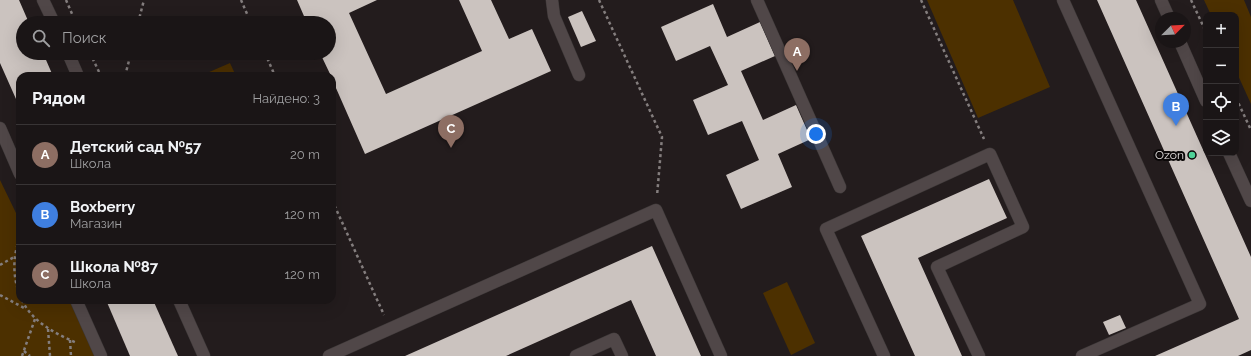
<!DOCTYPE html>
<html lang="ru">
<meta charset="utf-8">
<style>
body{margin:0;font-family:Raleway,sans-serif;background:#272223;color:#f1f3f6}
.controls{position:absolute;right:12px;top:12px;display:grid;overflow:hidden;border-radius:8px;box-shadow:0 4px 16px #0002}
.controls button{width:36px;height:36px;display:grid;place-items:center;padding:0;border:0;border-bottom:1px solid #383435;background:#1a1516;color:#f1f3f6;font:20px sans-serif}
.compass{position:absolute;left:1155px;top:12px;width:36px;height:36px;border-radius:50%;background:#1a1516;box-shadow:0 4px 16px #0002;rotate:66deg}
.you{position:absolute;left:816px;top:134px;width:14px;height:14px;margin:-10px;border:3px solid #fff;border-radius:50%;background:#1a73e8;box-shadow:0 0 0 6px #1a73e833}
.badge{display:grid;place-items:center;width:26px;height:26px;border-radius:50%;background:#4fd399;color:#fff;font-size:13px;font-weight:700}
.pin{position:absolute;translate:-50% -33px;filter:drop-shadow(0 1px 2px #0008)}
.pin::after{content:'';position:absolute;top:21px;width:14px;height:12px;background:inherit;clip-path:polygon(0 0,100% 0,50% 100%)}
.list{margin:0;padding:0;list-style:none}
h2{display:flex;justify-content:space-between;align-items:center;height:52px;margin:0;padding:0 16px;font-size:17px}
h2 small{font-size:13px;font-weight:400;color:#9f9fa1}
.list li{display:grid;grid-template-columns:26px 1fr auto;gap:12px;align-items:center;box-sizing:border-box;height:60px;padding:0 16px;border-top:1px solid #383435}
.list b{display:block;font-size:15px;white-space:nowrap}
.list p{margin:0;font-size:13px;white-space:nowrap;color:#9f9fa1}
.list em{font-size:13px;font-style:normal;color:#9f9fa1}
.icon{flex:none;width:22px;height:22px;fill:none;stroke:currentColor;stroke-width:2;stroke-linecap:round;stroke-linejoin:round}
.map{position:relative;flex:none;width:1251px;height:356px;overflow:hidden}
.search{position:absolute;background:#1a1516;box-shadow:0 4px 16px #0002;left:16px;top:16px;width:320px;height:44px;display:flex;align-items:center;gap:10px;box-sizing:border-box;padding:0 14px;border-radius:22px;color:#9f9fa1;font-size:15px}
.panel{position:absolute;background:#1a1516;box-shadow:0 4px 16px #0002;left:16px;top:72px;width:320px;height:232px;border-radius:12px}
.map>svg:first-child{display:block}
</style>
<div class="map">
<svg width="1251" height="356" viewBox="0 0 1251 356">
<rect width="100%" height="100%" fill="#231c1d"/>
<!-- green -->
<g fill="#4c3000">
<polygon points="927,0 1013,0 1050,87 978,118"/>
<polygon points="1204,0 1244,0 1251,17 1251,104 1236,71 1236,15 1211,15"/>
<polygon points="230,63 236,76 200,76"/>
<polygon points="0,180 16,213 20,212 20,300 70,300 95,356 0,356"/>
<polygon points="787,282 815,343 791,355 763,293"/>
</g>
<!-- building -->
<g fill="#cbc3bf">
<polygon points="0,0 19,0 29,23 23,23 23,53 43,53 53,76 20,76 20,108 0,63"/>
<polygon points="297,0 377,0 349,13 386,94 482,51 459,0 491,0 509,39 532,29 551,71 365,154 332,79 332,76 331,76 320,53 329,53 329,23 307,23"/>
<polygon points="1097,0 1136,0 1251,257 1251,350 1238,356 1155,356 1239,319"/>
<polygon points="713,4 727,37 760,22 775,56 741,71 763,120 796,105 811,139 778,154 792,187 741,209 726,175 759,160 742,121 708,135 693,100 728,85 710,46 676,61 661,27"/>
<polygon points="582,11 596,41 581,47 568,17"/>
<polygon points="989,179 1007,218 918,258 962,356 915,356 861,236"/>
<polygon points="652,246 701,356 656,356 631,300 506,356 405,356"/>
<polygon points="106,300 153,300 178,356 130,356"/>
<polygon points="1120,315 1126,328 1109,335 1103,322"/>
</g>
<g fill="none" stroke-linecap="round" stroke-linejoin="round">
<!-- minor casing -->
<g stroke="#3c3737" stroke-width="13">
<g id="minor">
<polyline points="43,0 54,23"/>
<polyline points="552,0 554,16 579,75"/>
<polyline points="757,0 840,187"/>
<polyline points="1063,0 1200,304 1082,356"/>
<polyline points="1161,0 1169,18"/>
<polyline points="1180,42 1206,101"/>
<polyline points="68,53 78,76"/>
<polyline points="0,128 20,174"/>
<polyline points="1229,153 1251,201"/>
<polyline points="76,300 101,356"/>
<polyline points="179,300 204,356"/>
<polyline points="329,356 656,210 721,356"/>
<polyline points="576,356 614,339 622,356"/>
<polyline points="884,356 826,229 990,154 1023,227 937,267 979,356"/>
</g>
</g>
<!-- path -->
<g stroke="#847e7e" stroke-width="2.5" stroke-dasharray="3 3" stroke-linecap="butt">
<polyline points="66,0 76,23"/>
<polyline points="241,0 251,23"/>
<polyline points="599,0 662,137 657,196"/>
<polyline points="921,0 984,139"/>
<polyline points="1191,0 1206,32"/>
<polyline points="138,23 144,0"/>
<polyline points="90,53 101,76"/>
<polyline points="265,53 275,76"/>
<polyline points="125,76 131,53"/>
<polyline points="1236,98 1251,130"/>
<polyline points="332,200 384,315"/>
<path d="M20,239C12,256 13,279 20,295"/>
<polyline points="0,265 14,257"/>
<polyline points="0,295 26,309"/>
<path d="M22,300C32,322 56,334 77,343"/>
<polyline points="48,329 50,356"/>
<polyline points="70,340 71,356"/>
<polyline points="24,351 30,356"/>
<polyline points="22,356 35,319"/>
</g>
<!-- minor -->
<use href="#minor" stroke="#504748" stroke-width="12"/>
</g>
<!-- markers -->
<circle fill="#4fd399" stroke="#0b0808" stroke-width="1.5" cx="1192" cy="155" r="4"/>
<g text-anchor="middle" stroke-width="4" stroke-linejoin="round" paint-order="stroke">
<!-- poi labels -->
<g font-size="12" fill="#e4dfdf" stroke="#0b0808" text-anchor="end">
<text x="1184" y="159">Ozon</text>
</g>
</g>
</svg>
<div class="controls">
<button>+</button>
<button>−</button>
<button><svg class="icon" aria-label="locate" viewBox="0 0 24 24"><circle cx="12" cy="12" r="6"/><path d="M12 2v4M12 18v4M2 12h4M18 12h4"/></svg></button>
<button><svg class="icon" aria-label="layers" viewBox="0 0 24 24"><path d="M12 4l9 5-9 5-9-5zM3 14l9 5 9-5"/></svg></button>
</div>
<svg class="compass" viewBox="-18 -18 36 36"><path d="M0-13l5 13h-10z" fill="#e53935"/><path d="M0 13l5-13h-10z" fill="#9f9fa1"/></svg>
<div class="you"></div>
<div class="pin badge" style="left:797px;top:71px;background:#8d6e63">A</div>
<div class="pin badge" style="left:1176px;top:126px;background:#3f7fe0">B</div>
<div class="pin badge" style="left:451px;top:148px;background:#8d6e63">C</div>
<div class="search"><svg class="icon" aria-label="search" viewBox="0 0 24 24"><circle cx="10" cy="10" r="6"/><path d="M15 15l6 6"/></svg>Поиск</div>
<section class="panel">
<h2>Рядом<small>Найдено: 3</small></h2>
<ul class="list">
<li><span class="badge" style="background:#8d6e63">A</span><div><b>Детский сад №57</b><p>Школа</p></div><em>20 m</em></li>
<li><span class="badge" style="background:#3f7fe0">B</span><div><b>Boxberry</b><p>Магазин</p></div><em>120 m</em></li>
<li><span class="badge" style="background:#8d6e63">C</span><div><b>Школа №87</b><p>Школа</p></div><em>120 m</em></li>
</ul>
</section>
</div>
